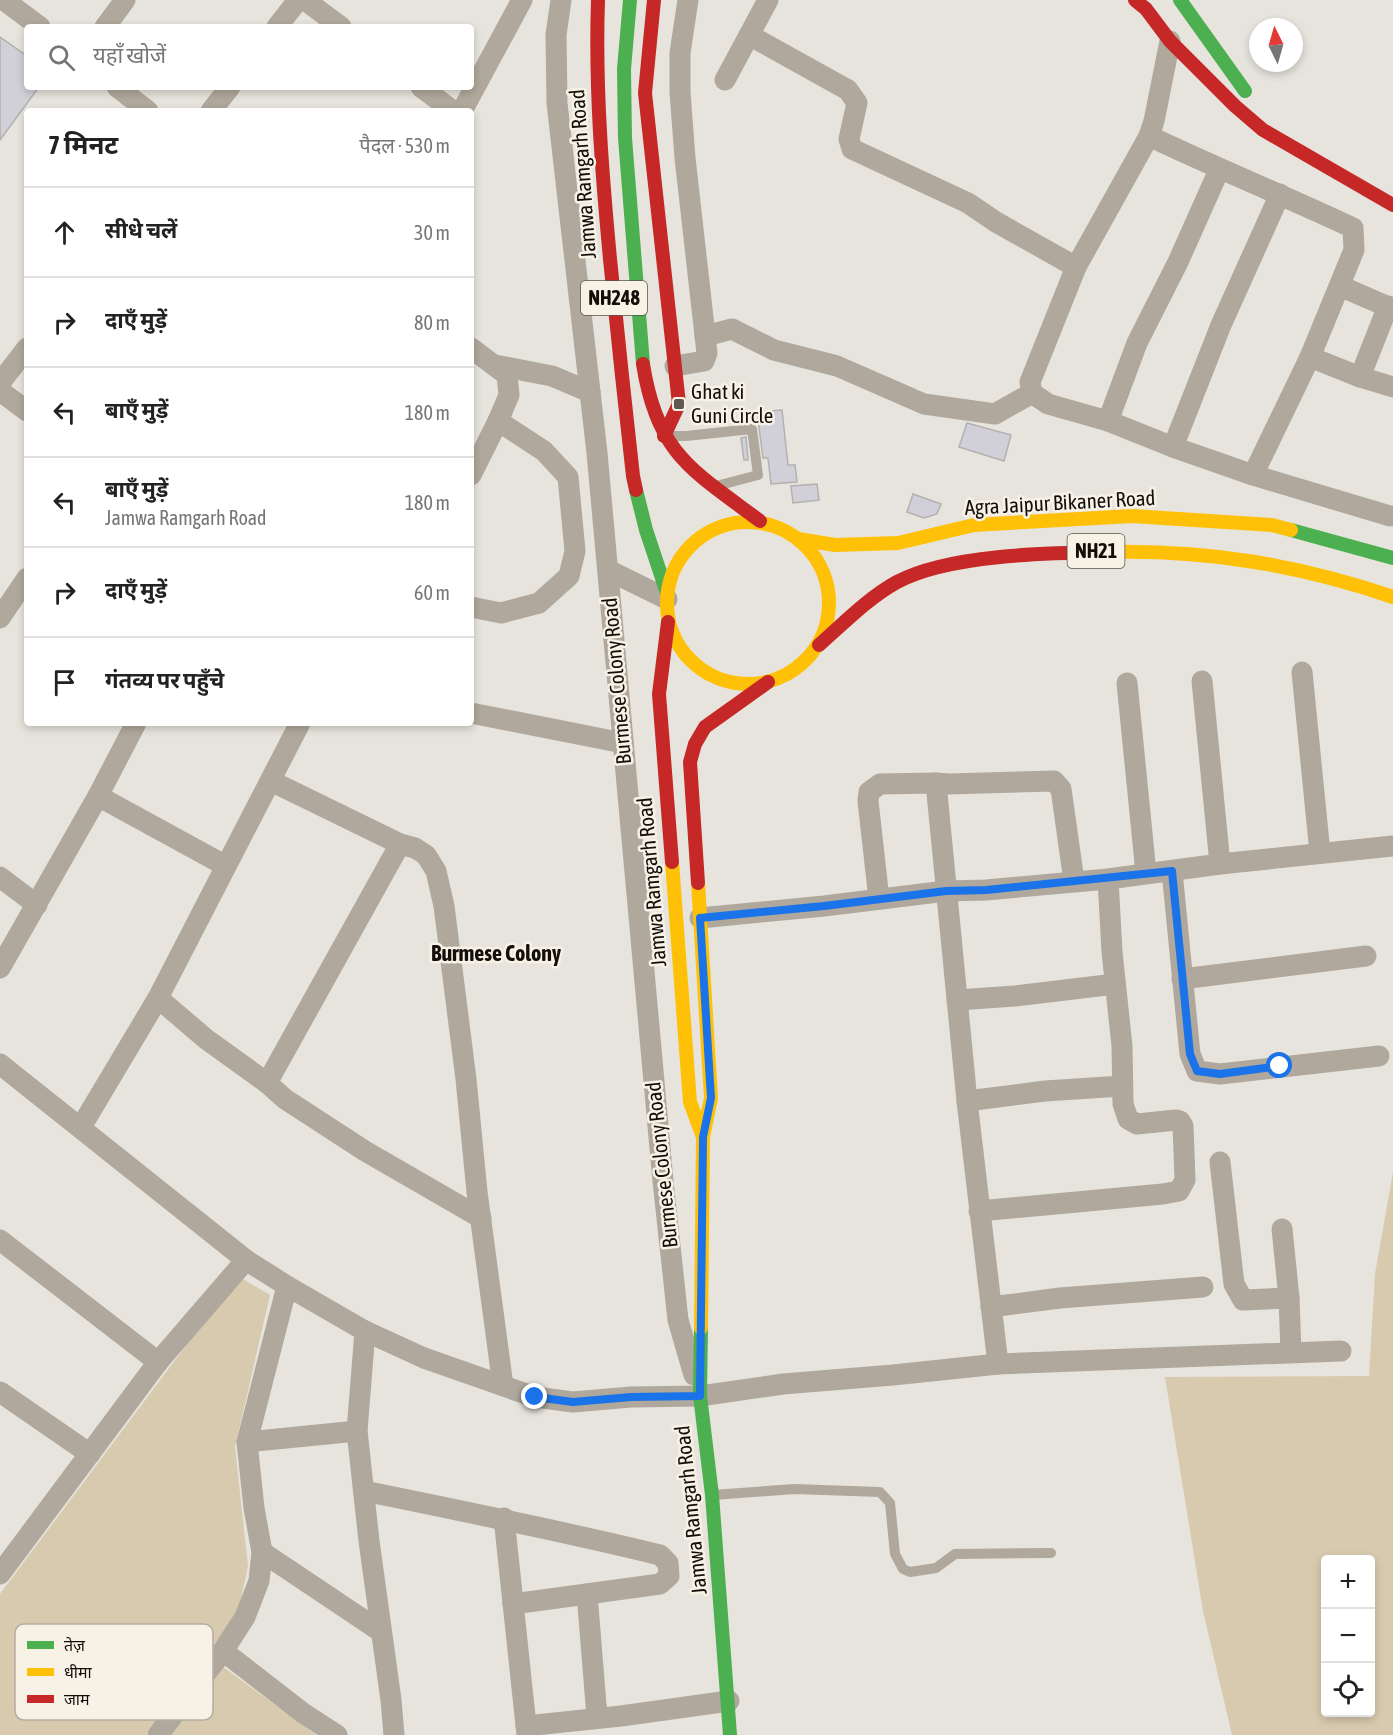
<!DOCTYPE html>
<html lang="hi">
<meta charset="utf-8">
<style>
body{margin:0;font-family:"Asap Condensed","Noto Sans Devanagari",sans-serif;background:#f2f2f2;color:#222}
.controls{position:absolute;right:18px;bottom:18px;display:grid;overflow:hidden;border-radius:6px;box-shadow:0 3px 9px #0003}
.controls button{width:54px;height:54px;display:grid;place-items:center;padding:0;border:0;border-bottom:2px solid #e0e0e0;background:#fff;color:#222;font:30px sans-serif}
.compass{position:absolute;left:1249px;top:18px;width:54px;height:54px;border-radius:50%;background:#fff;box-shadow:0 3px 9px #0003;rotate:355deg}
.stop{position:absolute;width:18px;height:18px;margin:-14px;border:4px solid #1a73e8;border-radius:50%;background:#fff}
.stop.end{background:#1a73e8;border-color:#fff;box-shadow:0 2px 6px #0008}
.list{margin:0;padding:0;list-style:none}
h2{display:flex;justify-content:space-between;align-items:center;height:78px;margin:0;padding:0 24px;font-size:26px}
h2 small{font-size:20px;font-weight:400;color:#767676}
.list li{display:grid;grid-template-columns:39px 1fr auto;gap:18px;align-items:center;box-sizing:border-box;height:90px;padding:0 24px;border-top:2px solid #e0e0e0}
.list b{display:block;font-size:22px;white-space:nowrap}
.list p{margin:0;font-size:20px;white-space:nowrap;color:#767676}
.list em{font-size:20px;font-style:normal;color:#767676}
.icon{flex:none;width:33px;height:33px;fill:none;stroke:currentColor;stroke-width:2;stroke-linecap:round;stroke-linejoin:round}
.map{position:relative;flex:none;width:1393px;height:1735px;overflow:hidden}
.search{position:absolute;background:#fff;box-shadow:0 3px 9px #0003;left:24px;top:24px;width:450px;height:66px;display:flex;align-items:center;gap:15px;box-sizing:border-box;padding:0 21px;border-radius:6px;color:#767676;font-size:22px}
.panel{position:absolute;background:#fff;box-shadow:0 3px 9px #0003;left:24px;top:108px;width:450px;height:618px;border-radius:6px}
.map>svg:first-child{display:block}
</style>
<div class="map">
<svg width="1393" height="1735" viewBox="0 0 1393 1735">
<rect width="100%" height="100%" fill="#e7e4dd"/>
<!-- green -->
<g fill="#d8caae" fill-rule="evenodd">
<path d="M1393,1172V1735H1232L1203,1611L1165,1377L1369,1376L1375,1274ZM1326,1560H1370V1712H1326Z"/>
<polygon points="238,1276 270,1295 235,1447 248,1566 238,1613 146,1735 0,1735 0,1594"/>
<polygon points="222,1666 316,1735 169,1735"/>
</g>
<!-- building -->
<g fill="#d1d0d9" stroke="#b2b1b0" stroke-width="1.5">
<polygon points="0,37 27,56 27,87 39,87 0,140"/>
<polygon points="782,410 788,465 795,465 797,482 771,484 768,458 763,458 757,412"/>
<polygon points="967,423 1011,435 1004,461 959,447"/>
<polygon points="746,437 748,460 744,460 741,438"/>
<polygon points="817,484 819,500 793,503 791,486"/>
<polygon points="913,494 941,504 937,514 924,518 907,512"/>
</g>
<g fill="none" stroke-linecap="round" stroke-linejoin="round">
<!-- lane -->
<g stroke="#b0a89c" stroke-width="10">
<polyline points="671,436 686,436 752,429 758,475 720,485"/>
<polyline points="713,1495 794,1489 880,1492 890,1503 895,1554 903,1569 910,1572 936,1568 955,1554 1051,1553"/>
</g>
<!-- street -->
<g stroke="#b0a89c" stroke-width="21">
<polyline points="4,0 40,27"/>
<polyline points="305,0 341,27"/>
<polyline points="561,0 556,35 557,103 597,453 663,1181 678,1320 694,1375"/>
<polyline points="105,27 125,0"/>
<polyline points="277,27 298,0"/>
<polyline points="749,35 848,90 857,103 849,139 852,149 968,203 996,222 1076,267"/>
<polyline points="1170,41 1154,121 1149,136 1076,267 1030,382 1032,393 1048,404 1108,421 1173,447 1253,475 1390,516"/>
<polyline points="725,80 768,0"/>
<polyline points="117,87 148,111"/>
<polyline points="421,87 453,111"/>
<polyline points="211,111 230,87"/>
<polyline points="462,111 522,0"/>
<path d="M1149,136C1216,168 1285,196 1353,228L1354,250L1310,357L1253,475"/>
<polyline points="1340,286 1393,309"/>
<polyline points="705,336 732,329 774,350 837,366 924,404 995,414 1032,393"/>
<polyline points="471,348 507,375 509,395 498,421 471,475"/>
<polyline points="1310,357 1360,377 1393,387"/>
<polyline points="495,365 552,376 590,392"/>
<polyline points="675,366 704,361 707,353 685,158 680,92 680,53 688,0"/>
<polyline points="1360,377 1388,306"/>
<polyline points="0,383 27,348"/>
<polyline points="0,391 27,411"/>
<polyline points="1108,421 1137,343 1178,262 1219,170"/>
<polyline points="1173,447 1221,325 1280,194"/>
<polyline points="608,570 667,599"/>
<polyline points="471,607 501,613 539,603 569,576 575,551 568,477 544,451 498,421"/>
<polyline points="0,618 27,578"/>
<polyline points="1302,672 1320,853"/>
<polyline points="1202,681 1220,864"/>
<polyline points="1127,683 1146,873"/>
<polyline points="471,713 623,743"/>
<polyline points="271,781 400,844 415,848 426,855 436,871 444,906 466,1079 477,1192 503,1386"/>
<polyline points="98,796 226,866"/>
<polyline points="1172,871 1190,1054 1197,1071 1220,1074 1379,1056"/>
<polyline points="0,877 37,905"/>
<polyline points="879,899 868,801 869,792 880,784 936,783"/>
<polyline points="700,918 824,906 946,891 986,890 1108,879 1220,864 1393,846"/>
<polyline points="0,968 98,796 136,723"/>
<polyline points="1182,979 1366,956"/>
<polyline points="158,998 206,1039 267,1083 285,1099 365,1151 481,1218"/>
<polyline points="957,1000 1015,996 1115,984"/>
<polyline points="0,1064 246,1260 287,1286 365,1331 424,1358 535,1397 573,1402 631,1397 700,1396 783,1384 893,1375 998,1364 1341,1351"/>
<polyline points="267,1083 400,844"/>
<polyline points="967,1101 1045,1091 1122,1086"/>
<polyline points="81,1127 158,998 300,723"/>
<polyline points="1220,1162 1234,1284 1243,1300 1289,1298"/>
<polyline points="979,1211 1163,1194 1179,1191 1185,1180 1183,1126 1180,1121 1176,1120 1137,1124 1128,1119 1123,1104 1122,1046 1112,952 1108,879"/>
<polyline points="1282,1229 1289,1298 1291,1352"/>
<polyline points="0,1240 158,1362"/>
<polyline points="991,1307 1060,1298 1203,1287"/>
<polyline points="365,1331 357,1431 369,1541 391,1700 394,1735"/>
<polyline points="998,1364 967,1101 936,783 949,784 1054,781 1061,789 1074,881"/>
<polyline points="0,1392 90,1454"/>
<polyline points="247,1442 357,1431"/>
<path d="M364,1491C463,1511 562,1531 660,1555L668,1563L669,1576L660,1584L513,1604"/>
<polyline points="504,1518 527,1735"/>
<polyline points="262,1552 380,1631"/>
<polyline points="0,1574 158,1362 246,1260"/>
<polyline points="587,1594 597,1717"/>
<polyline points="223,1651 303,1713 337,1735"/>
<polyline points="526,1726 621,1716 729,1701"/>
<polyline points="158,1735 223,1651 245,1617 259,1581 262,1552 254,1508 247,1442 287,1286"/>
</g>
<!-- fast -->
<g stroke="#4caf50" stroke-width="14">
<polyline points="630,0 624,69 625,138 643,364"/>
<polyline points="1180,0 1245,91"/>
<polyline points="636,490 646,530 666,590"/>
<polyline points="1291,530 1393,558"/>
<polyline points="701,1328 700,1396 712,1495 730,1735"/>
</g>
<!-- slow -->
<g stroke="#ffc107" stroke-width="14">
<circle cx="748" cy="603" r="81"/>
<polyline points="798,539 835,545 898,543 974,525 1132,516 1272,525 1291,530"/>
<path d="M1109,552C1209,550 1299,565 1393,597"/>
<polyline points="672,862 690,1102 703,1137"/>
<polyline points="698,883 711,1098 703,1137 701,1328"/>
</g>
<!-- jam -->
<g stroke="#c62828" stroke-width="14">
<path d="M598,0C595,87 602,173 610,259C617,331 625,404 633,476L636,490"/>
<polyline points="654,0 645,93 679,404 664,436"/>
<polyline points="1135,0 1146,9 1170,41 1235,106 1263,130 1393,205"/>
<path d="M643,364C657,454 692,470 760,521"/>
<polyline points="668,622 659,694 672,862"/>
<path d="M819,645C844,623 868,598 897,582C949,554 1051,553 1109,552"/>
<polyline points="698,883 690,762 695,744 705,727 768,682"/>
</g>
</g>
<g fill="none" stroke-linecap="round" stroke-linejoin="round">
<!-- route -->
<polyline stroke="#1a73e8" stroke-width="8" points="535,1397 573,1402 631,1397 700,1396 703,1137 711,1098 700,918 824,906 946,891 986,890 1172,871 1190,1054 1197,1071 1220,1074 1280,1066"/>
</g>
<!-- markers -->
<rect fill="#5d5a54" stroke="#f8f2e6" stroke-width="2" x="673" y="398" width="12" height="12" rx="3"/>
<g text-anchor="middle" stroke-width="5" stroke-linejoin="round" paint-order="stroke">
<!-- shield labels -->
<g fill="#f8f2e6" stroke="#57534d" stroke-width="1.5">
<rect x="581" y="281" width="66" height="34" rx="4.5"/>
<rect x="1067.5" y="534" width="57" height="34" rx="4.5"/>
</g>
<g font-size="20" font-weight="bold" fill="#120f0b">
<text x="614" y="305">NH248</text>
<text x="1096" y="558">NH21</text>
</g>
<!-- street labels -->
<g font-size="21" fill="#120f0b" stroke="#f8f2e6">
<text transform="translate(583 174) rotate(-94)" y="7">Jamwa Ramgarh Road</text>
<text transform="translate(1060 503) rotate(-3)" y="7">Agra Jaipur Bikaner Road</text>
<text transform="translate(617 681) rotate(-95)" y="7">Burmese Colony Road</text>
<text transform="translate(652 882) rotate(-95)" y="7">Jamwa Ramgarh Road</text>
<text transform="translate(662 1165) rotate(-96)" y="7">Burmese Colony Road</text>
<text transform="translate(691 1510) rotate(-96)" y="7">Jamwa Ramgarh Road</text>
</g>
<!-- poi labels -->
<g font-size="21" fill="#120f0b" stroke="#f8f2e6" text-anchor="start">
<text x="691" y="399">Ghat ki<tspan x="691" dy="24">Guni Circle</tspan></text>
</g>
<!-- neighbourhood labels -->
<g font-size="22" font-weight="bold" fill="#120f0b" stroke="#f8f2e6">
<text x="496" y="961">Burmese Colony</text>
</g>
</g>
<!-- legend -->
<rect x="15" y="1624" width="198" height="96" rx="9" fill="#f8f2e6" stroke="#b3aea4" stroke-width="1.5"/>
<rect x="27" y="1641" width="27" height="8" fill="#4caf50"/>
<rect x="27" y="1668" width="27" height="8" fill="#ffc107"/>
<rect x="27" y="1695" width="27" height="8" fill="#c62828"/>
<g font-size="16" fill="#120f0b">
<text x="64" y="1651">तेज़</text>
<text x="64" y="1678">धीमा</text>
<text x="64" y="1705">जाम</text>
</g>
</svg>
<div class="controls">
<button>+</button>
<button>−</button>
<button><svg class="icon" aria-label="locate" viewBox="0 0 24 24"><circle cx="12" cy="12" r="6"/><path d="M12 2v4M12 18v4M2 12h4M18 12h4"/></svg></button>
</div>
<svg class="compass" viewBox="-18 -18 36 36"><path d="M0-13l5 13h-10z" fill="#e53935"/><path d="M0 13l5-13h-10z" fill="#767676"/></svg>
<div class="stop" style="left:1280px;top:1066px"></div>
<div class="stop end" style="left:535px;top:1397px"></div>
<div class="search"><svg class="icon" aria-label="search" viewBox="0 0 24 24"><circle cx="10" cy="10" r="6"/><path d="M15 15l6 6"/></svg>यहाँ खोजें</div>
<section class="panel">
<h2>7 मिनट<small>पैदल · 530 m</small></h2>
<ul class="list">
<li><svg class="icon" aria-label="ahead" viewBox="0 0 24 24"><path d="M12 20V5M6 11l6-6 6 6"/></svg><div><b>सीधे चलें</b></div><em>30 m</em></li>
<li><svg class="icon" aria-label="right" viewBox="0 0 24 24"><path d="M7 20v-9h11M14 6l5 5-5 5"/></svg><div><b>दाएँ मुड़ें</b></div><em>80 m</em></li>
<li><svg class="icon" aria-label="left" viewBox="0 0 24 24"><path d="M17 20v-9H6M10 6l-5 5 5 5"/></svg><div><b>बाएँ मुड़ें</b></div><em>180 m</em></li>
<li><svg class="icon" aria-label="left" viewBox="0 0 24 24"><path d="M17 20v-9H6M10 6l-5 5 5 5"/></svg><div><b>बाएँ मुड़ें</b><p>Jamwa Ramgarh Road</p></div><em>180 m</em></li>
<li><svg class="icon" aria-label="right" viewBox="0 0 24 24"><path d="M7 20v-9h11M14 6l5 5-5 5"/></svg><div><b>दाएँ मुड़ें</b></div><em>60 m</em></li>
<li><svg class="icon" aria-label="arrive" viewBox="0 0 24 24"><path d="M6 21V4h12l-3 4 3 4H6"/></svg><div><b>गंतव्य पर पहुँचे</b></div></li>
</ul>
</section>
</div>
